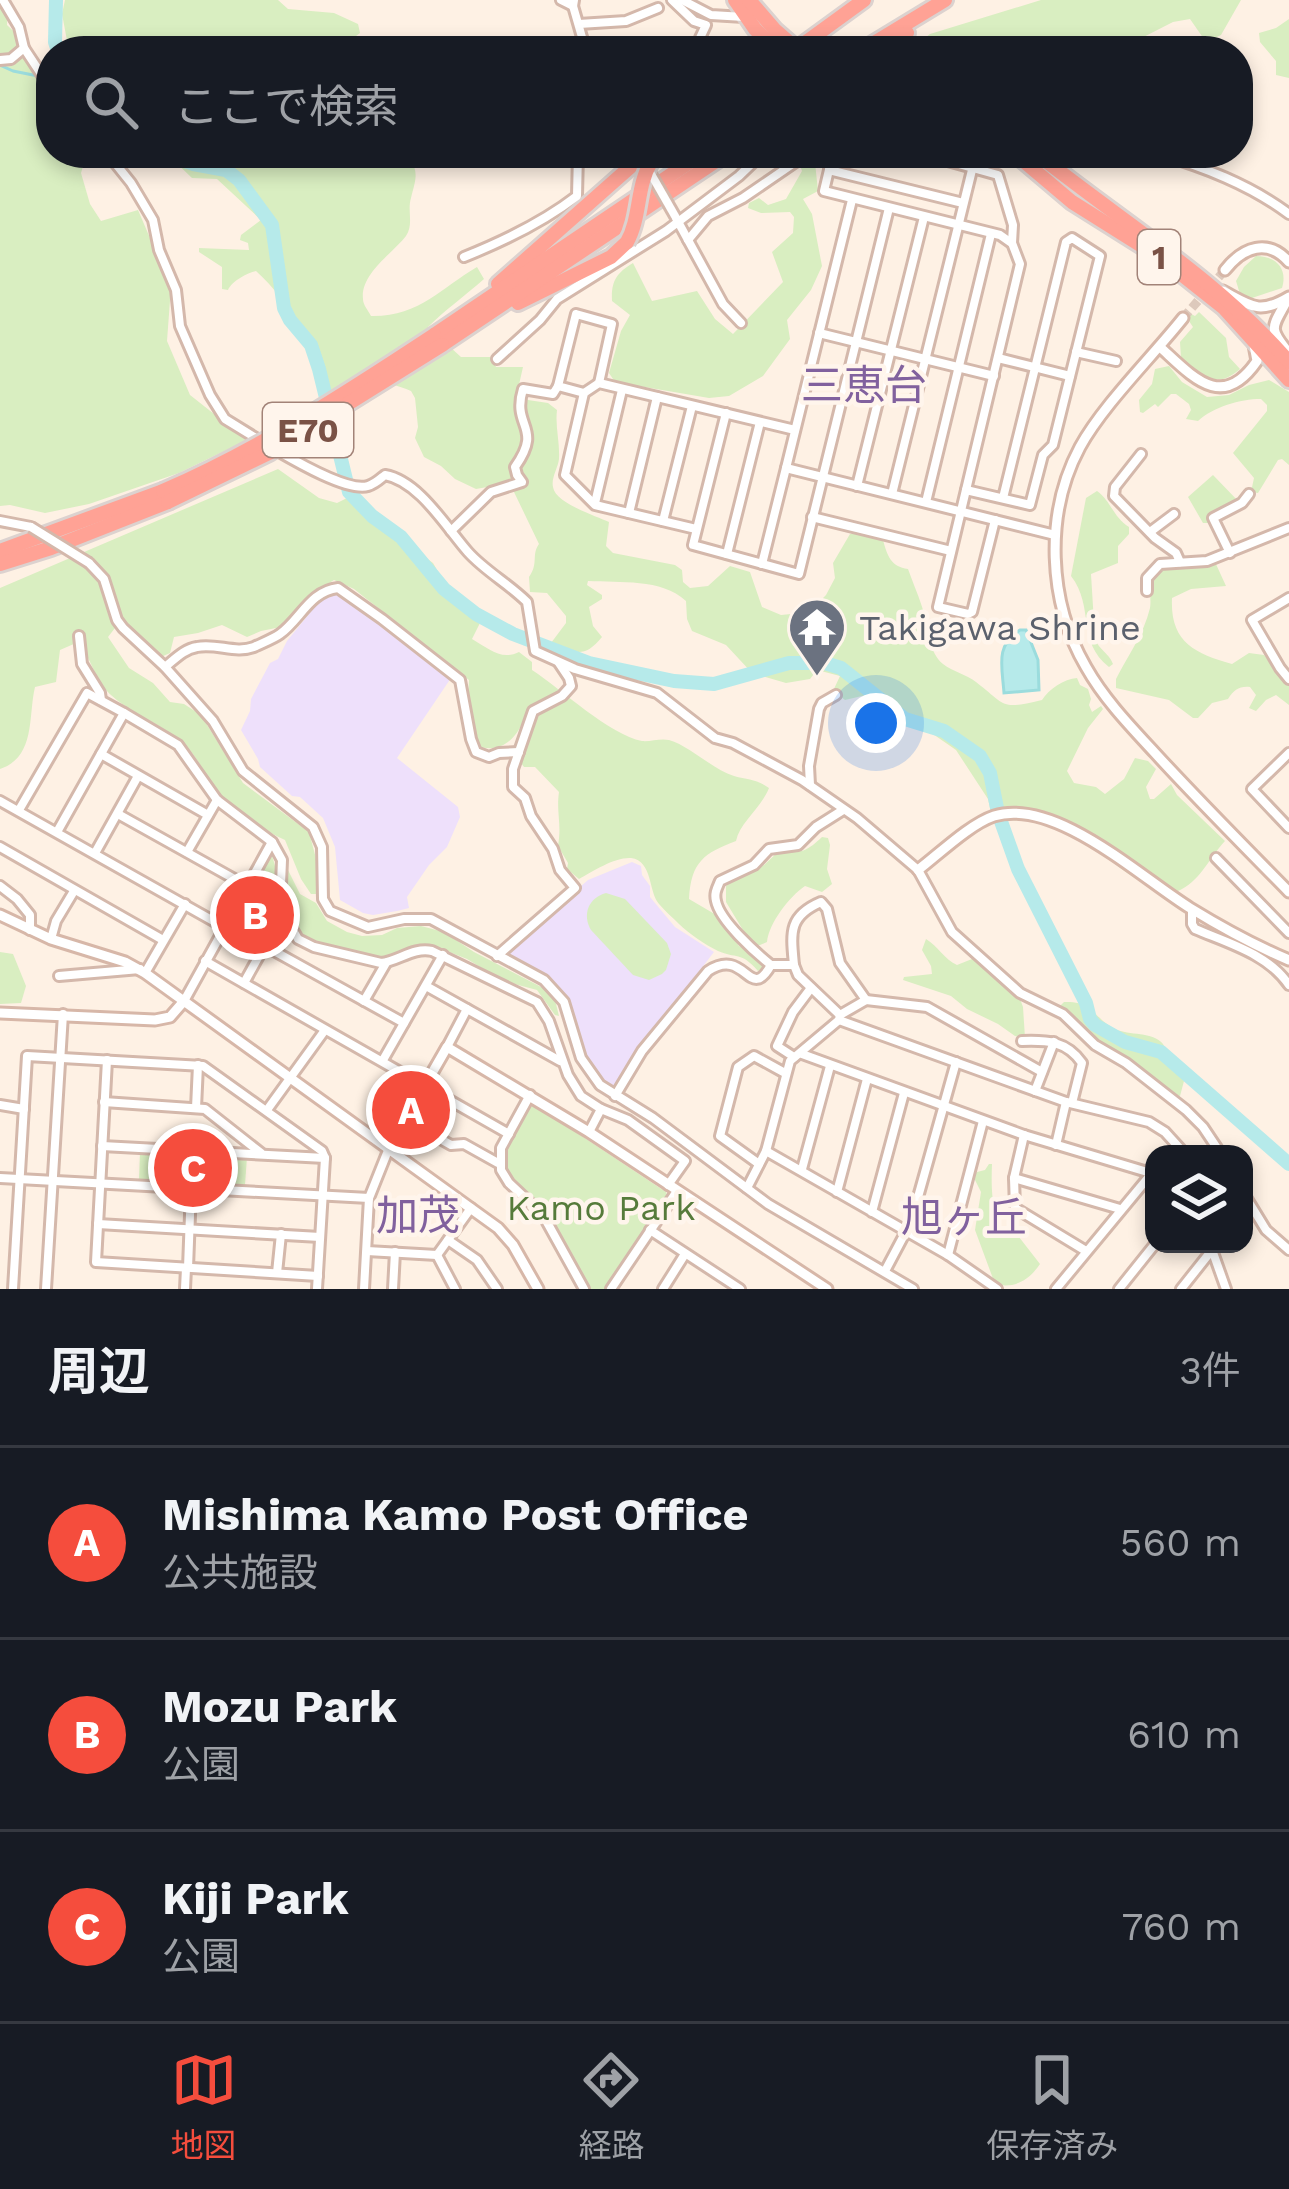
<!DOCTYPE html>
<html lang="ja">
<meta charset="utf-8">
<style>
body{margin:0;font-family:"Work Sans","Noto Sans JP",sans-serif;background:#242831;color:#f1f3f6}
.controls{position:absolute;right:36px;bottom:36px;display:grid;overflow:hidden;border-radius:24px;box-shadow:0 6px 18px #0003}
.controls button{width:108px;height:108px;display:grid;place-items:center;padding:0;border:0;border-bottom:3px solid #363941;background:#171b24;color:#f1f3f6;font:60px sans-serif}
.you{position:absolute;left:876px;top:723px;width:42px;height:42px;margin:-30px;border:9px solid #fff;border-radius:50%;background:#1a73e8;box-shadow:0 0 0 18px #1a73e833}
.badge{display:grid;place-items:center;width:78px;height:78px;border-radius:50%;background:#f54d3d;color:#fff;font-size:39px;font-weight:700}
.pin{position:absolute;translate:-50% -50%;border:6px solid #fff;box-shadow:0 3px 12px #0006}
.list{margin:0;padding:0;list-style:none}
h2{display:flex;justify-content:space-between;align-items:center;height:156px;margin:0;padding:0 48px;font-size:51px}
h2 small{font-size:39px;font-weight:400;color:#9ea1a6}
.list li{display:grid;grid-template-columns:78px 1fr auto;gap:36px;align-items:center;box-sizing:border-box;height:192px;padding:0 48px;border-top:3px solid #363941}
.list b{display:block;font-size:45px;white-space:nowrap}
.list p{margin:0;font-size:39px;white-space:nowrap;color:#9ea1a6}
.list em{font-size:39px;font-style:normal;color:#9ea1a6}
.icon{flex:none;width:66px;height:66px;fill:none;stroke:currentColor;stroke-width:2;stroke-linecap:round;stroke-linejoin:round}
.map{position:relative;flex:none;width:1289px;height:1289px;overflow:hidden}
.search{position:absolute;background:#171b24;box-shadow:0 6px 18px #0003;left:36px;right:36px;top:36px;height:132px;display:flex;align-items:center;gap:30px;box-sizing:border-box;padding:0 42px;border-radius:48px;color:#9ea1a6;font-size:45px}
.sheet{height:732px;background:#171b24}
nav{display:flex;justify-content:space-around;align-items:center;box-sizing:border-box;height:168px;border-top:3px solid #363941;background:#171b24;font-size:33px;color:#9ea1a6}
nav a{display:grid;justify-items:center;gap:6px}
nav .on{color:#f54d3d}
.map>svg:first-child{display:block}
</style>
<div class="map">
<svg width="1289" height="1289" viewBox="0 0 1289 1289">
<rect width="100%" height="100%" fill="#fef1e4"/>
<!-- education -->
<g fill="#eee0fb">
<polygon points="333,591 347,596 451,678 397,758 458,807 460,817 447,847 429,865 407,897 409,908 397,911 373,915 363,913 340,900 335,847 323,818 300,797 292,796 260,767 258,759 241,730 250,711 251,699 270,663 278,659 287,641 317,604"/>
<polygon points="632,862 641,866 642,875 650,886 650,897 675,927 714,952 643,1044 617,1087 610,1090 590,1066 582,1048 568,1001 558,986 522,966 505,953 588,880"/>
</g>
<!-- green -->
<g fill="#d9eec1">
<polygon points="0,0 8,0 7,25 30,47 51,79 51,153 87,153 81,173 90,204 101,221 138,210 171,287 167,341 190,395 247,440 179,473 89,504 45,513 10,505 0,506"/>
<polygon points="65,0 278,0 288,9 334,13 358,24 360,33 343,46 344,51 69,51 62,14"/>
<polygon points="1041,0 1241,0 1221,35 1206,42 1190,19 1173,22 1116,51 908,51 930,34"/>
<polygon points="1289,19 1289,78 1276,75 1276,61 1260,42 1259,33 1276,28"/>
<path d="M166,153H406C420,171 416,178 411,198C407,211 414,224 406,236C393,253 360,274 363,299C363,305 368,310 371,316C419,317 441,288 477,267L484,279C466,295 445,310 428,327L461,357H492L496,367H523L518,389L528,400L548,403L557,410C555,427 560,442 559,459C558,468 551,478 553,487C555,503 596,516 609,522L606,546L613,553L675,565L682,570L683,582L690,588L708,586L730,566L750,572L762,607L781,615L801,613L816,605L826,595L835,578L833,563L850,534H868L883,540C887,555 891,567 908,569C913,583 920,599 924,613C929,629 929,653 943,664C953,672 966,674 976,682C1007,706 1000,710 1042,700C1049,689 1064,679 1077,678L1080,685L1088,689L1091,699L1089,705L1092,712L1101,706L1103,709L1088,728L1067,771L1074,783L1096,787L1105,794L1124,779L1135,758L1148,761L1156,769L1146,787L1150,799H1154L1171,784L1177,795L1225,841C1210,857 1201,879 1182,889C1154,906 1103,850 1078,836C1055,821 1032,821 1006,820L1001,811L990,808L988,799L956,750L930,732L917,729L862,696L845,700L833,691L840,676L817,670L810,679L786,683L752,673L726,645L692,631L687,619L686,601C661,578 620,583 588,581L587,585L602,595V599L589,607L593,626L602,637C584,659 575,653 551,643L566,623V616L547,593L530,592L529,577C539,563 531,555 539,544L514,492L493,486L476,489L455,479L441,466L424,457L415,438L418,427L415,398L411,391C394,384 367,377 350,384C344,386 338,390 331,391C317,349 290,302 256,271C247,273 232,281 228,290L222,289V267L199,252V248L249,250L248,243L240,240L241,235L261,220L217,179L192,178Z"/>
<path d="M814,153L818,191L803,199L812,214L822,266L811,290L787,320L790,339L763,376L729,396L709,398L615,382L609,373L621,331L630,315L612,301C611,282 616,273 633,263L652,301L697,291L715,319L733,334L783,282L772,252L793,233L794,217L790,212L761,213L748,208L749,203L759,198L768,205L786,199L802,171L796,154Z"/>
<path d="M1256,256C1276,256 1288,269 1282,288L1249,299L1240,294L1236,281L1244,267Z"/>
<path d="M1199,312L1226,338L1229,357L1240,369C1217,390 1201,376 1181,358L1180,342L1193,327L1187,318L1191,314L1195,316Z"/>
<path d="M1169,366L1182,382L1207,397L1229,395L1249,385L1269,380L1289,392V465L1282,459L1278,460L1258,493L1251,492L1254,478L1233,453L1267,411V405L1261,399C1240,399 1213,407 1198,421L1186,419L1191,410L1189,404L1176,394H1171L1158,407L1155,404L1143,413L1140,412L1139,400L1152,384L1155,369Z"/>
<path d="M278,469L319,498L337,503L347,498L433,563L454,599L482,619L472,639C488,648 501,661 519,652L532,662V670C561,689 610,735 642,741C650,742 660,738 669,740C690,746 712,769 734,776C748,780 757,779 769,788C760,810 740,822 736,841C704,853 691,862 689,899L718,916L739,946L753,953L762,962L763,969L758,971C741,951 736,959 718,951C706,945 689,934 679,924C673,918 665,911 659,904C648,891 653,861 631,858C615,857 593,871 579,879L567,869L568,863L558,846C562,823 556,813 559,792L535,767H524L521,763L532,724L523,721C516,739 500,754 478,746L468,696L469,680L354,589L334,580L306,598L281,627L261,631L247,637L222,625L198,633L174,637L170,653L161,657L128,627L115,628L108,637L129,668L153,683L170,702L184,704L201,715L243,783L309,832L318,866L316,894H311L301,879L285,840C264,830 238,815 222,798C205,779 199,754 177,738C155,721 124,710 106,690C93,675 90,653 76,643L60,650L56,682L35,687C28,716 36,757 0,769V588Z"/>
<polygon points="1213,475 1239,502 1216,511 1208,523 1203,523 1188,497"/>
<path d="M1097,491C1111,501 1113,517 1129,527V534L1118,546V563L1091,574L1095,639C1099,650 1109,653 1113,664L1109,667C1076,641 1095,607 1071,576L1086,498Z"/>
<path d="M1215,562L1226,586L1191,589L1172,598C1170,642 1194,653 1232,664L1249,653L1264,655L1289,685V705L1276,695L1266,700L1256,711L1249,708L1256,695L1250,687C1239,686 1234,690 1228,699L1212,703L1198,718H1193L1169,700L1116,688V679C1127,657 1144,634 1150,608C1152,596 1146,581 1157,571C1163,567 1203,565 1215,562Z"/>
<path d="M822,837L828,838L830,845L827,869L832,884L822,892L805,886C789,897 769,923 767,942L760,945H752L726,902V886L732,881L764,865L778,852C801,852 804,854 822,837Z"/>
<path d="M270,851C285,886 278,924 255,954L223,937Z"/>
<polygon points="288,870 300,894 316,903 327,921 347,932 362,936 382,935 397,928 421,926 444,932 474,952 545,989 555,1000 559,1016 555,1015 537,990 503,981 467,959 429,944 413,946 391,956 367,957 305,939 292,925 287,910 284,883"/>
<path d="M606,893L625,899L667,943L671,954L666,970L662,974L649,980L633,975L591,930C582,915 588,898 606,893Z"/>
<path d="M926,939C938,946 944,959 957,965L972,959L987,964L1019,996L1023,1007L1025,1038L1015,1036L998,1024L967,1009L951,996L903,980L904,977L932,974L931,966L922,950Z"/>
<polygon points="0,952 13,954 26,986 21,1003 0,1004"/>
<path d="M1064,1002C1094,1001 1092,1017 1115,1029C1129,1036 1153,1031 1163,1044C1166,1049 1167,1058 1168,1064L1178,1068L1184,1081L1180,1096L1168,1093L1138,1065L1092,1038L1078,1021L1060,1006Z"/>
<polygon points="529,1105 535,1105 666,1192 667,1195 606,1289 590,1289 550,1217 513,1180 504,1166 504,1154"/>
<polygon points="140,1152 247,1157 245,1185 139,1179"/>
<path d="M989,1164H992C991,1190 991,1219 1010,1238L1019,1237L1040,1264C1029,1280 1015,1289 995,1284L975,1230L981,1192L973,1176L977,1172L985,1170Z"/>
</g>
<!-- water -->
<path fill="#b6eaea" stroke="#9bdcdd" stroke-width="3" d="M1020,630H1026L1038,660L1039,690L1004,693C1002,665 995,646 1020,630Z"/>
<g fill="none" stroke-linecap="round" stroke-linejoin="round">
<!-- stream -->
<polyline stroke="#9bdcdd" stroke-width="3" points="0,65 13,71 38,76"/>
<!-- river -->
<g stroke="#b6eaea" stroke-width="14">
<polyline points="56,0 55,42 58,51"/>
<polyline points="162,153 193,164 226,170 239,180 272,225 284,308 290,320 311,345 319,369 349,492 372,516 401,537 444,589 476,614 513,634 589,663 674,681 714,684 789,663 825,663 841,668 905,719 944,731 980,756 990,773 998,813 1018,869 1086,1003 1090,1019 1095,1025 1125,1042 1161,1052 1289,1164"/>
</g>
<!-- secondary-tunnel -->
<polyline stroke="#ddc9bc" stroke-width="9" stroke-dasharray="9 4.5" stroke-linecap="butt" points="1183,318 1225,270"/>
<!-- street casing -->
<g stroke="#d4b8ab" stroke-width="14">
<g id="street">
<polyline points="3,0 19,27 24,48 51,89"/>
<polyline points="561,0 573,6"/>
<polyline points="574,0 573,6 586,51"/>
<polyline points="672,0 694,21 706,25 700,38 706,51"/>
<polyline points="682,0 711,15 744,17"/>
<polyline points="579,24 626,21 658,8"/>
<polyline points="0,60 11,59 24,48"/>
<polyline points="107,153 131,183 153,220 159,250 176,290 180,326 210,395 225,419 264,443"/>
<polyline points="833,153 824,191 1000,235 1010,242"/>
<polyline points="919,153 998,175 1013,225 1012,243 1020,264 938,607 968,614 972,612 995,520"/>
<path d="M1156,153C1203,167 1249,184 1289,214"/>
<polyline points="829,170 963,203"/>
<polyline points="852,200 786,468 1055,535"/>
<polyline points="676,218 723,304 741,323"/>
<polyline points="688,240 708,216 743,198 797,161"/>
<path d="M464,257C504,241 542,223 577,196L578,153"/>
<polyline points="819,333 994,376"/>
<polyline points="1076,352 1116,361"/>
<polyline points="998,358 1070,376"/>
<polyline points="497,359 540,320 557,299 666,231 739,176 763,153"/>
<polyline points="584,393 558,386 576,314 612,324 599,383"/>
<polyline points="726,413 693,545 799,574 889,208"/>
<path d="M276,450C295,461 348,492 368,486C375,484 380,479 385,475C419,481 446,527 468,552C485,571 509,584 527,602L535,651L575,669L657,693L715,738L733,743L802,780L857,818L918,870L952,932L1020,993L1063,1014L1095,1045L1126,1063L1186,1110L1203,1127L1221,1154"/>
<polyline points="1141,454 1115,487 1114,496 1155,538 1176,553 1180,562"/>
<polyline points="857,486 924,217"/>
<polyline points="966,490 1030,505 1043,455 1053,445 1100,256 1072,238 1066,242 1003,498"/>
<polyline points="892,494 973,166"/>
<polyline points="926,502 991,234"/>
<polyline points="595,503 622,390"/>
<polyline points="629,513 657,397"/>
<polyline points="812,517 951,551"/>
<polyline points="0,521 31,527"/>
<polyline points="663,521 692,406"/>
<polyline points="696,529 595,505 565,475 584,393 599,383 795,430"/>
<path d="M451,531L491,492L522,482L517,475L515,467C544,426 511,428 523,389L553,394L558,386"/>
<polyline points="1150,532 1174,514"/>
<polyline points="1230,553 1213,518 1242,503 1249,494"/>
<polyline points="727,554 760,422"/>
<polyline points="89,563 104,579 117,620 123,628 165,667 213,721 243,771 313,827 322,847 323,899 330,911 368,927 404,919 431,919 544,980 564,1002 581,1058 600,1085 653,1118 768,1204 913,1289"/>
<polyline points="762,564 786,468"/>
<polyline points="1147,591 1147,578 1160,564 1207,561 1289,528"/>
<polyline points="1289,598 1252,620 1280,668 1289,679"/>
<polyline points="79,636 82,664 100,693 101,700"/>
<path d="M165,667C175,659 184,649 197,647C217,643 235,654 254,647C262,643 273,639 280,634C300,620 310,591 338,588L382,619L460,680L471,739L476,752L489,757L499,753L519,752"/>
<path d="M124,713L178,745L217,800L272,842L282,860L280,908L298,939L314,947L381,963C399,961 413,947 432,951L537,1002L549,1021L568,1075L581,1096L601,1109L628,1120L685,1161L668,1185"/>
<polyline points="1289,753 1252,789 1289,828"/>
<polyline points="101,754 208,815"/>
<polyline points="810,785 809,766 819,709 822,703 836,695"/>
<polyline points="0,801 224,927"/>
<polyline points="19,810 87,693 124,713 57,832"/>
<polyline points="118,814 247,886"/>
<polyline points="0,847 163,940"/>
<polyline points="187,852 217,800"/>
<polyline points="95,853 138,776"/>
<polyline points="1216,858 1289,933"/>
<polyline points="0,886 17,899 30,915 30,930"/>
<path d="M1192,910V924L1195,929C1228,943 1268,954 1289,985"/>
<polyline points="51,939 56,921 74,891"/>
<polyline points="265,946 404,1023"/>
<polyline points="497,956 575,888 560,870 553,849 531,816 525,798 513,787 513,769 533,711 562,696 571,686 569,678 559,663"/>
<polyline points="205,961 509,1134"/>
<polyline points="771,965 794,965 798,975 840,1015"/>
<polyline points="145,973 185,904"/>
<polyline points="59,976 140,969"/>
<polyline points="244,983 281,916"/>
<polyline points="426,986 560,1061"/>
<polyline points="866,1000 927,1007 1042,1072"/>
<polyline points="184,1001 272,842"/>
<polyline points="364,1001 386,963"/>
<polyline points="839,1020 1066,1102 1149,1122 1165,1132 1185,1154"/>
<path d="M1022,1041C1047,1040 1067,1041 1082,1063L1072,1103"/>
<polyline points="447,1047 467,1009"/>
<polyline points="802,1054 1024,1135 1154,1174"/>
<polyline points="794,1057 777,1046 793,1012 811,988"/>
<polyline points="107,1060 96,1262 318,1276"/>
<polyline points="383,1060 443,955"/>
<polyline points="1035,1091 1054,1042"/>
<polyline points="530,1095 501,1148 501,1170 509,1183 543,1215 584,1289"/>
<path d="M615,1096L642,1051L708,971C746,946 749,1004 771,965C755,952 720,921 716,901C714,893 717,888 720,881L754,865L769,849L798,845L816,827L843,810"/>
<polyline points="104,1102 205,1109 261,1153"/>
<polyline points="0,1105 24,1109"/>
<polyline points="196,1108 198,1065"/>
<polyline points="267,1110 325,1030"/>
<polyline points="405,1119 451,1145 464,1144 498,1163"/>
<polyline points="589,1132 601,1109"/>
<polyline points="1024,1135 1014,1178 1015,1208 1086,1251"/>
<polyline points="1056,1145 1066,1102"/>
<polyline points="102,1146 325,1158"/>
<polyline points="766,1151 948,1255 997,1289"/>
<polyline points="759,1164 720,1136 738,1067 754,1056 785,1073"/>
<polyline points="802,1169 830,1066"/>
<polyline points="0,1178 369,1198"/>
<polyline points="1014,1178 1120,1209"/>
<path d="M747,1188L766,1151L790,1061L839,1020L840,1015L866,1000L840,963L827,909L821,902C788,916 791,933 794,965"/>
<polyline points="837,1192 867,1079"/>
<polyline points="1244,1194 1266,1230 1289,1250"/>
<polyline points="872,1212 904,1093"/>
<polyline points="98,1224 320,1237"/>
<polyline points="650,1230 740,1289"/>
<polyline points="448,1240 477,1260 497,1289"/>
<polyline points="1210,1244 1226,1289"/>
<polyline points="367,1251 437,1255"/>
<polyline points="437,1255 471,1208"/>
<polyline points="437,1255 455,1289"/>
<polyline points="948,1255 983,1121"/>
<polyline points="188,1268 191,1188"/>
<polyline points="885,1271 911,1222 956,1062"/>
<polyline points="277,1273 281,1234"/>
<polyline points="13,1289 27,1056 203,1066 322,1151 325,1158 317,1289"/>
<polyline points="46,1289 63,1014"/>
<polyline points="185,1289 186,1268"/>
<polyline points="364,1289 369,1198 389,1148"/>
<polyline points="393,1289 395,1252"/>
<polyline points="611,1289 677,1191"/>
<polyline points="663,1289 685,1254"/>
<polyline points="1056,1289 1152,1173"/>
<polyline points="1119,1289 1155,1244"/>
<polyline points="1181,1289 1212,1250"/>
</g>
</g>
<!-- secondary casing -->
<g stroke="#d7b7a8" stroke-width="15">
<g id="secondary">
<path d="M1225,270C1243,247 1268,238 1289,262"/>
<path d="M1223,291C1251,306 1259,315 1289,297"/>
<path d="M1286,302C1272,328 1268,328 1289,353"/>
<path d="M1183,318C1152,357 1103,405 1080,447C1044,514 1048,602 1086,667C1104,699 1130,726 1155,753C1198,800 1244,846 1289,892"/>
<path d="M1160,347C1193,377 1222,412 1257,361L1254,345"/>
<path d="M918,870C939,854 970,824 994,816C1055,797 1140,877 1190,908C1221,927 1256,946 1289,960"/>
<polyline points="0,915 51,939 125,962 145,973 498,1228 513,1245 538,1289"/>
<polyline points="0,1013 155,1020 170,1017 184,1001"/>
<polyline points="389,1148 447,1047 589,1132 827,1289"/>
</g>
</g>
<!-- highway casing -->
<g stroke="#dcd2cf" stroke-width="20">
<g id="highway">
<polyline points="735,0 755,29 777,51"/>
<polyline points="749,0 775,30 799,51"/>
<polyline points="794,51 864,0"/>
<polyline points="861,51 945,0"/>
<polyline points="880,51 907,33"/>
<polyline points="1014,153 1072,202 1161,258 1224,308 1289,380"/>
<path d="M1036,153C1122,222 1216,278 1289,362"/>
<polyline points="498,284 646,153"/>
<polyline points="518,303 611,257 627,242"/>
<polyline points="434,335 703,153"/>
<polyline points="442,345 728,153"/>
<polyline points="0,551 163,491"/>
<polyline points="0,564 51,548 168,502"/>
</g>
</g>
<!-- street -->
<use href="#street" stroke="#fff" stroke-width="8"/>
<!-- secondary -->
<use href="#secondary" stroke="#fff" stroke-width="9"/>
<!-- highway -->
<use href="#highway" stroke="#ffa295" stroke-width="14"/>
<!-- street-bridge casing -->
<g stroke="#d4b8ab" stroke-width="14" stroke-linecap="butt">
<g id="street-bridge">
<polyline points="639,153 675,216"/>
<polyline points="31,527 89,563"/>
</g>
</g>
<!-- highway-bridge casing -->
<g stroke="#dcd2cf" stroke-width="20" stroke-linecap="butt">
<g id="highway-bridge">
<path d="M627,242C641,217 636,187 651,162"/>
<path d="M163,491C260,449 346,393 434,335"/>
<polyline points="168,502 269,453 442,345"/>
</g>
</g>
<!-- street-bridge -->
<use href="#street-bridge" stroke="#fff" stroke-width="8"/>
<!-- highway-bridge -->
<use href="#highway-bridge" stroke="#ffa295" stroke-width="14"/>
</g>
<!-- icons -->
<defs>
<g id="temple-pin" transform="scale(3)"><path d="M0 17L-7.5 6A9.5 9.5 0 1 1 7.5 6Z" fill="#6b7280" stroke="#fff5ec"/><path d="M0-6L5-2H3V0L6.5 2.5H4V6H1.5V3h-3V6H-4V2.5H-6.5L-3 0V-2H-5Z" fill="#fff"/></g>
</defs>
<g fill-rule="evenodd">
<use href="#temple-pin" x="817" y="627"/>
</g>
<g text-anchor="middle" stroke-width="9" stroke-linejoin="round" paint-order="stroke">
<!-- shield labels -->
<g fill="#fff5ec" stroke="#a28378" stroke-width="3">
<rect x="1138" y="230" width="42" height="54" rx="9"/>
<rect x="263" y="403" width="90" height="54" rx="9"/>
</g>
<g font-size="33" font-weight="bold" fill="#7a5246">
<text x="1159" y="269">1</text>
<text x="308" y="442">E70</text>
</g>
<!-- worship labels -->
<g font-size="36" fill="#5b616d" stroke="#fff5ec" text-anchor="start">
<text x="859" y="640">Takigawa Shrine</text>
</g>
<!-- park labels -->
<g font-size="36" fill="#567b3b" stroke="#fff5ec">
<text x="601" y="1220">Kamo Park</text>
</g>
<!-- quarter labels -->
<g font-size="42" fill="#81619e" stroke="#fff5ec">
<text x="864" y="400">三恵台</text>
<text x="418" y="1230">加茂</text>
<text x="964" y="1232">旭ヶ丘</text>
</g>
</g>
</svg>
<div class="controls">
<button><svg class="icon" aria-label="layers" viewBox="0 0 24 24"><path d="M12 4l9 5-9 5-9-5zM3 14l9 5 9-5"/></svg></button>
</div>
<div class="you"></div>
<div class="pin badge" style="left:411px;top:1110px">A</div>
<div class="pin badge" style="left:255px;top:915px">B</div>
<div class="pin badge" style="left:193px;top:1168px">C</div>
<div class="search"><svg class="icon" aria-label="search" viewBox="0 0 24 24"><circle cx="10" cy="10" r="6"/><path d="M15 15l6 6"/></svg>ここで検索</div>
</div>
<section class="sheet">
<h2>周辺<small>3件</small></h2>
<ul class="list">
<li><span class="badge">A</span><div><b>Mishima Kamo Post Office</b><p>公共施設</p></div><em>560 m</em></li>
<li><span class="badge">B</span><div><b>Mozu Park</b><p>公園</p></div><em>610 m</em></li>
<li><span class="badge">C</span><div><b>Kiji Park</b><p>公園</p></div><em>760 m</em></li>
</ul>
</section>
<nav>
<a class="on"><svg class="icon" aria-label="map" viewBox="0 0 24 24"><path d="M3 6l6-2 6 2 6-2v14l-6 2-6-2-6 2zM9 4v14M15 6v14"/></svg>地図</a>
<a><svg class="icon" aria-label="directions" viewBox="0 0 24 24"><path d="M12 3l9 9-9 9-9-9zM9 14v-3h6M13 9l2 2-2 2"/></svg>経路</a>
<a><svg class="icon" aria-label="saved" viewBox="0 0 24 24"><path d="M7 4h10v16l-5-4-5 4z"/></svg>保存済み</a>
</nav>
